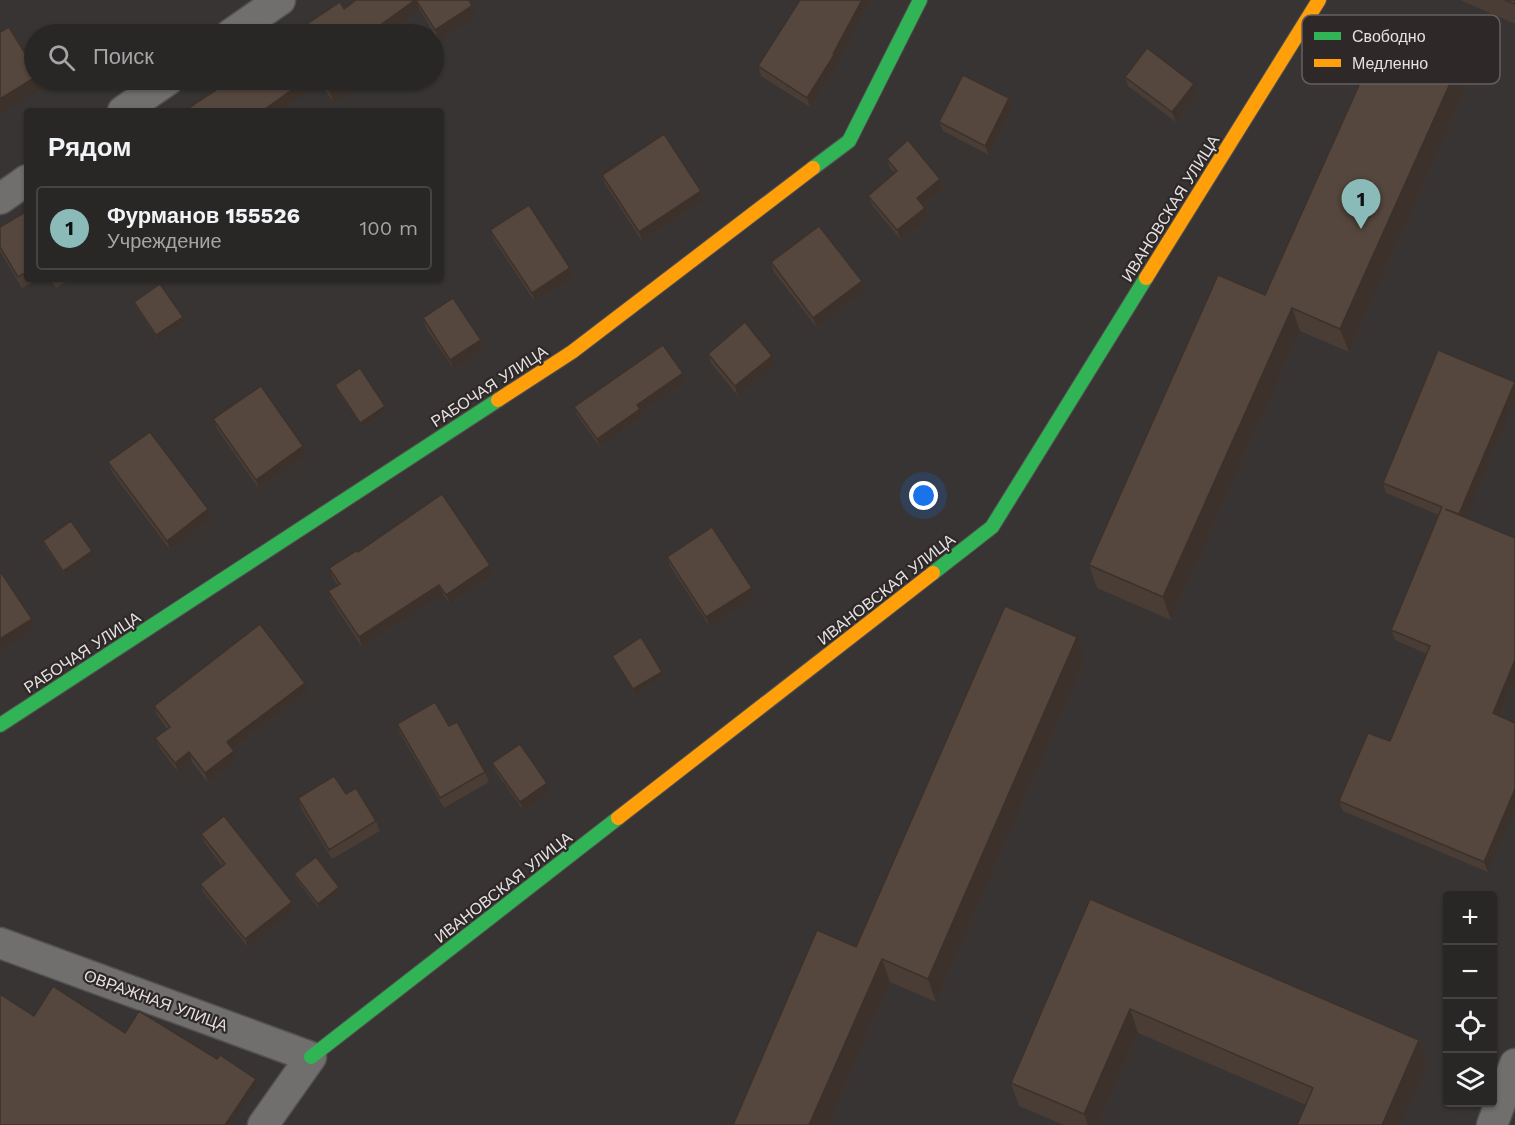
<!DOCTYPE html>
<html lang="ru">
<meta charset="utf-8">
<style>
body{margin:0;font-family:"Work Sans",sans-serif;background:#353332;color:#f1f3f6}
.controls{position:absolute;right:18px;bottom:18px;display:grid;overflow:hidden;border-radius:6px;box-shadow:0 2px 4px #0004}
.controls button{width:54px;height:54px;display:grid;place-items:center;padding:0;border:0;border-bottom:2px solid #454443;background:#292726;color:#f1f3f6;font:30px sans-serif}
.you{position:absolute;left:924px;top:496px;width:21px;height:21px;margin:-15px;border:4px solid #fff;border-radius:50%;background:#1a73e8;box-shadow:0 0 0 9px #1a73e833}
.badge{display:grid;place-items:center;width:39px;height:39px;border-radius:50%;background:#8bbbb9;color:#111;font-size:20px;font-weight:700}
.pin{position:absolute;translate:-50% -50px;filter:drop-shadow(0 2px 3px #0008)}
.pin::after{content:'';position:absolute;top:32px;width:21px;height:18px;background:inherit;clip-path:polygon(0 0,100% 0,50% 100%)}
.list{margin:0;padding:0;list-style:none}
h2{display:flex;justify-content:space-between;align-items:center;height:78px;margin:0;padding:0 24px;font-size:26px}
h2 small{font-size:20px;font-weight:400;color:#a5a5a7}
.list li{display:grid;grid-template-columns:39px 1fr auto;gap:18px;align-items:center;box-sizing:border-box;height:84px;margin:0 12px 12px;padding:0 12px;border:2px solid #454443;border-radius:6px}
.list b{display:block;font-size:22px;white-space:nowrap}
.list p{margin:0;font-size:20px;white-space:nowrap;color:#a5a5a7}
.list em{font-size:20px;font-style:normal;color:#a5a5a7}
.icon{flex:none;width:33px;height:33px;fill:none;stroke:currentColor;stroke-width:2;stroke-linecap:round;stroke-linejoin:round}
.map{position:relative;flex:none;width:1515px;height:1125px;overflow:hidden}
.search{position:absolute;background:#292726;box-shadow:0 2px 4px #0004;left:24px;top:24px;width:420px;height:66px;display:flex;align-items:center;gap:15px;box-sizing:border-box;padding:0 21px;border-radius:33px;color:#a5a5a7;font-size:22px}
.panel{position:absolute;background:#292726;box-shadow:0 2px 4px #0004;left:24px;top:108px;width:420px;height:174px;border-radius:6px}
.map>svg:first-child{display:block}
</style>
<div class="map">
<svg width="1515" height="1125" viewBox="0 0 1515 1125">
<rect width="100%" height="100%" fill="#373433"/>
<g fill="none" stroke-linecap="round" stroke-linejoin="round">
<!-- street casing -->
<g stroke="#525050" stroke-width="33">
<g id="street">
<polyline points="231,34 280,0"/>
<polyline points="123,111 168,80"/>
<polyline points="0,199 27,180"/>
<polyline points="0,943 311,1057 263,1125"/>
<polyline points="1492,1125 1515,1064"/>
</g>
</g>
<!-- fast casing -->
<g stroke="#525050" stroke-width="16">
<g id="fast">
<polyline points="813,168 849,141 920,0"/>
<polyline points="933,573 992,527 1146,278"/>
<polyline points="0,725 498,400"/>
<polyline points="311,1057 618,818"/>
</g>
</g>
<!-- slow casing -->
<g stroke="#525050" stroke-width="16">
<g id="slow">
<polyline points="1146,278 1319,0"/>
<polyline points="498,400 572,352 813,168"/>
<polyline points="618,818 933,573"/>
</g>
</g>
<!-- street -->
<use href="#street" stroke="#706f6e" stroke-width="30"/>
<!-- fast -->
<use href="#fast" stroke="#30b455" stroke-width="14"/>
<!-- slow -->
<use href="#slow" stroke="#ff9f0a" stroke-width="14"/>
</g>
<!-- wall -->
<g fill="#4a3d35">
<polygon points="356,0 469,0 476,17 439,41 420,10 387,34 292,34 344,9"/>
<polygon points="1460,0 1515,0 1515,24"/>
<polygon points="837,62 838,64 810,107 761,76 758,66"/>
<polygon points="1125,77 1198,93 1176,122 1128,86"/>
<polygon points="231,80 370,80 334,103 320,83 281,111 184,111"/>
<polygon points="1464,93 1349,352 1300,331 1171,620 1097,588 1089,565 1265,295"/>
<polygon points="1009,98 1012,108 989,155 943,131 939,122"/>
<polygon points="887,159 940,179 944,188 923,205 925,208 928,218 901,240 872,205 868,196 895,173 890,168"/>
<polygon points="602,175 701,191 705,200 642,241 605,184"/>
<polygon points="27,211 27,279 38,279 22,288 0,251 0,227"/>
<polygon points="490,230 574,277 535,302 494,240"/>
<polygon points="771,262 862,281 865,291 817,328 774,272"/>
<polygon points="50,279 71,279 56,288"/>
<polygon points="134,302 185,322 158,340 136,307"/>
<polygon points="423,318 484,349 454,369 426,328"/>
<polygon points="708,354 776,365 738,396 711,363"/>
<polygon points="683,373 686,381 641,412 643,417 600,447 577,415 574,407"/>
<polygon points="335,385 385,406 387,410 362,427 337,390"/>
<polygon points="1515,401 1466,517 1515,679 1500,716 1488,872 1343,811 1339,801 1390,741 1427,654 1395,640 1391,630 1439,515 1386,493 1383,483"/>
<polygon points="213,419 303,446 307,456 259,489 217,429"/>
<polygon points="108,462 208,509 212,519 170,550 112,472"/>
<polygon points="43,541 92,551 94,556 65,576 44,545"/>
<polygon points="358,552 493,574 450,604 443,594 362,647 332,601 328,591 338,586 333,578 329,568"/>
<polygon points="667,557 755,597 710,627 670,566"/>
<polygon points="612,656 662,672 664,676 635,694 614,660"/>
<polygon points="1085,660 936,1002 890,982 828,1125 733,1125 856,947"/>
<polygon points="308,692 233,749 237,760 208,783 192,762 178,772 159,747 155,738 167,729 157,715 154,706"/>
<polygon points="397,724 449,726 485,772 489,782 444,808 400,733"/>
<polygon points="492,763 551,792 524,811 496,772"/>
<polygon points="346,794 376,821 380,831 332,859 301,808 298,798"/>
<polygon points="201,834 292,902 295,910 248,947 203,892 200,884 222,866 204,842"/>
<polygon points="294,874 339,887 341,892 319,909 296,879"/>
<polygon points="1090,899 1419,1040 1427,1063 1306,1105 1138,1033 1098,1125 1064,1125 1019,1106 1011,1083"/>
</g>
<!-- shaded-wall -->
<g fill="#3c322b">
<polygon points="415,0 416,0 420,10 387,34 368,34"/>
<polygon points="862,0 871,0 837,62 838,64 810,107 807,98 833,54"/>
<polygon points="472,6 476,17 439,41 435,30"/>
<polygon points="1456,70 1464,93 1349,352 1340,329"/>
<polygon points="34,78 34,80 41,80 43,87 0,114 0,99"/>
<polygon points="306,80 319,80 320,83 281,111 262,111"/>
<polygon points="349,80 370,80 334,103 330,92"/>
<polygon points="1194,84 1198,93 1176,122 1172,112"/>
<polygon points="1009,98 1012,108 989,155 985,146"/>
<polygon points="940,179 944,188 920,207 917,198"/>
<polygon points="701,191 705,200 642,241 639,232"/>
<polygon points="925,208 928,218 901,240 897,230"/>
<polygon points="570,268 574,277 535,302 532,293"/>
<polygon points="862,281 865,291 817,328 813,318"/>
<polygon points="1292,308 1300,331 1171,620 1163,597"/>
<polygon points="183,317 185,322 158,340 156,335"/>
<polygon points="481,340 484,349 454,369 450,360"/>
<polygon points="772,356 776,365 738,396 735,386"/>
<polygon points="683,373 686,381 641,412 643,417 600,447 597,439 637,405"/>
<polygon points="1515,382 1515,401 1463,525 1459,514"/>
<polygon points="385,406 387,410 362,427 360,423"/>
<polygon points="303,446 307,456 259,489 256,480"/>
<polygon points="208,509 212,519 170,550 167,541"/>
<polygon points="92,551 94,556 65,576 63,571"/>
<polygon points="490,565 493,574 450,604 446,595"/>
<polygon points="439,585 443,594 362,647 359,637"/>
<polygon points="752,588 755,597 710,627 706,617"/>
<polygon points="32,619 35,628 0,651 0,639"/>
<polygon points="1077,637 1085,660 936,1002 928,979"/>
<polygon points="1515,660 1515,679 1496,724 1493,713"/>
<polygon points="662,672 664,676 635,694 633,689"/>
<polygon points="305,683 308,692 230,751 227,742"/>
<polygon points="234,751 237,760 208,783 205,773"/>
<polygon points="189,752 192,762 178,772 175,763"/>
<polygon points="547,783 551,792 524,811 520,802"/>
<polygon points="1515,789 1515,808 1488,872 1484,862"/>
<polygon points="339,887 341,892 319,909 318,904"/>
<polygon points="292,902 295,910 248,947 245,939"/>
<polygon points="882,959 890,982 828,1125 809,1125"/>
<polygon points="1130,1009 1138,1033 1098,1125 1088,1125 1084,1114"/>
<polygon points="1419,1040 1427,1063 1401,1125 1382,1125"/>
<polygon points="256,1079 257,1084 230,1125 225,1125"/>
</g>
<!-- building -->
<g fill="#56473e" stroke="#3c322b" stroke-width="1.5">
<polygon points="356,0 415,0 368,34 292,34 340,2 344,9"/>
<polygon points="416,0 469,0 472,6 435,30"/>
<polygon points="800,0 862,0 833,54 834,55 807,98 758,66"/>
<polygon points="1505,0 1515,0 1515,4"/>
<polygon points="9,27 34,68 34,78 0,99 0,32"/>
<polygon points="1381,36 1456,70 1340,329 1292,308 1163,597 1089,565 1218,275 1265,295"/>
<polygon points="1147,48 1194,84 1172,112 1125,77"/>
<polygon points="963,75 1009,98 985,146 939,122"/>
<polygon points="231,80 306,80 262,111 184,111"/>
<polygon points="322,80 349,80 330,92"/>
<polygon points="664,134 701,191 639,232 602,175"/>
<polygon points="908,140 940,179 917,198 925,208 897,230 868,196 897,171 887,159"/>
<polygon points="529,205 570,268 532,293 490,230"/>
<polygon points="27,211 27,272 18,277 0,247 0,227"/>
<polygon points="819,226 862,281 813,318 771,262"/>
<polygon points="160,284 183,317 156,335 134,302"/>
<polygon points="453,298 481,340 450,360 423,318"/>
<polygon points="745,322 772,356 735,386 708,354"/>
<polygon points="663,345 683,373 637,405 640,409 597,439 574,407"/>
<polygon points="1438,350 1515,382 1459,514 1445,509 1515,538 1515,660 1493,713 1515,723 1515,789 1484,862 1339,801 1368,733 1390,741 1430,646 1391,630 1442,507 1383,483"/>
<polygon points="360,368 385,406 360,423 335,385"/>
<polygon points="261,386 303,446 256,480 213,419"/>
<polygon points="150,432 208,509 167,541 108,462"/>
<polygon points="442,494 490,565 446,595 439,585 359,637 328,591 340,584 329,568 357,550 358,552"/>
<polygon points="71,521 92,551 63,571 43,541"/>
<polygon points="712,527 752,588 706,617 667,557"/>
<polygon points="0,571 32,619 0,639"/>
<polygon points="1005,606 1077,637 928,979 882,959 809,1125 733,1125 817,930 856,947"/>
<polygon points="260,624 305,683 227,742 234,751 205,773 189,752 175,763 155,738 170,727 154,706"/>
<polygon points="641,637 662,672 633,689 612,656"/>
<polygon points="435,702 449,726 457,722 485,772 440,798 397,724"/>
<polygon points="520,744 547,783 520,802 492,763"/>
<polygon points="334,776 346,794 356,788 376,821 329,850 298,798"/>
<polygon points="224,816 292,902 245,939 200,884 225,864 201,834"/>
<polygon points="316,857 339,887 318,904 294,874"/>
<polygon points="1090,899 1419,1040 1382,1125 1297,1125 1313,1088 1130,1009 1084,1114 1011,1083"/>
<polygon points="53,986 125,1033 139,1011 217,1059 220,1055 256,1079 225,1125 0,1125 0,994 34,1016"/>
</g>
<g text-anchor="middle" stroke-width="4.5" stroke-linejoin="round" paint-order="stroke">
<!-- street labels -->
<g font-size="16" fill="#e5e1e1" stroke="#2e2928">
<text transform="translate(1170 208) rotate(-58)" y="6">ИВАНОВСКАЯ УЛИЦА</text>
<text transform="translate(489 386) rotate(-33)" y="6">РАБОЧАЯ УЛИЦА</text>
<text transform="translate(886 589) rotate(-38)" y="6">ИВАНОВСКАЯ УЛИЦА</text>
<text transform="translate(82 652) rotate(-33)" y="6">РАБОЧАЯ УЛИЦА</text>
<text transform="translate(503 887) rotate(-38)" y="6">ИВАНОВСКАЯ УЛИЦА</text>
<text transform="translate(156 1000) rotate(20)" y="6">ОВРАЖНАЯ УЛИЦА</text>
</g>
</g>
<!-- legend -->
<rect x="1302" y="15" width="198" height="69" rx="9" fill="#2e2928" stroke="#656060" stroke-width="1.5"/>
<rect x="1314" y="32" width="27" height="8" fill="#30b455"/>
<rect x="1314" y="59" width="27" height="8" fill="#ff9f0a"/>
<g font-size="16" fill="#e5e1e1">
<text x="1352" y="42">Свободно</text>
<text x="1352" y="69">Медленно</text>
</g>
</svg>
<div class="controls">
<button>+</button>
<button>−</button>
<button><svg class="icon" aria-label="locate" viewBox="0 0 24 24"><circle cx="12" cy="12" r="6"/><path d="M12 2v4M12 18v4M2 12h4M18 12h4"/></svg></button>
<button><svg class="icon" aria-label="layers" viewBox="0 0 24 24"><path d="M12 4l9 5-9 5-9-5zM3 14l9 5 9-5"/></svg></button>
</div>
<div class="you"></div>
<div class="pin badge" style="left:1361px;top:229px">1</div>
<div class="search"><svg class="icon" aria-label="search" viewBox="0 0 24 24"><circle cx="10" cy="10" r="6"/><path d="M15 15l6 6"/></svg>Поиск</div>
<section class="panel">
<h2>Рядом<small></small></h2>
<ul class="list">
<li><span class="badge">1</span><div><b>Фурманов 155526</b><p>Учреждение</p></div><em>100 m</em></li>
</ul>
</section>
</div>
